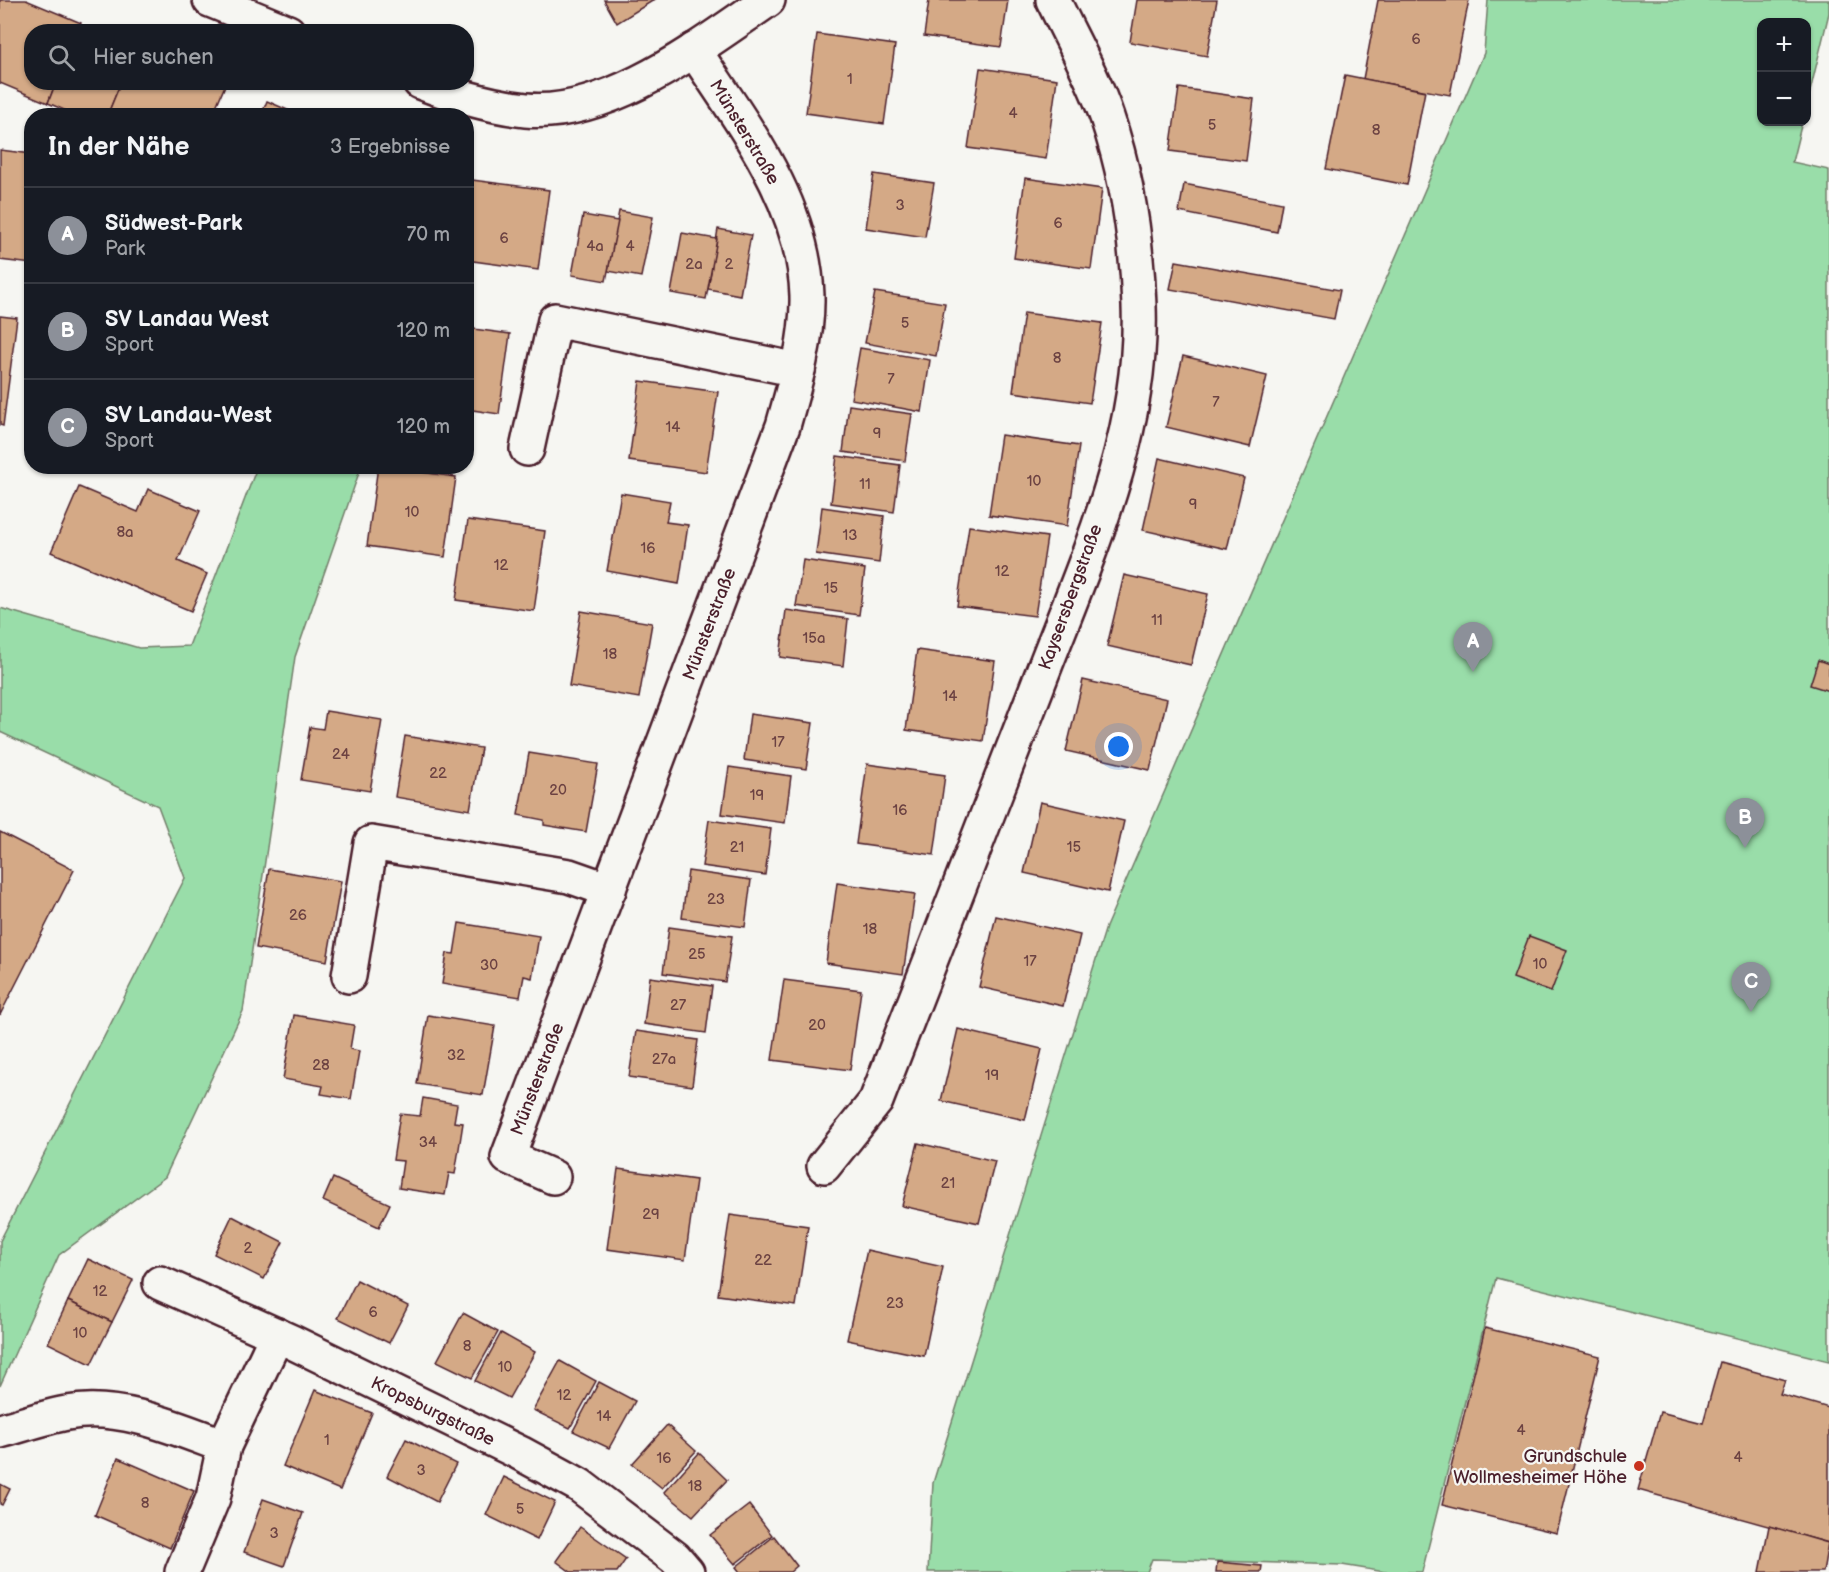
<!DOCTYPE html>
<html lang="de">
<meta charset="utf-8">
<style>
body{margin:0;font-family:"Balsamiq Sans",sans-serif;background:#20242c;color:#f1f3f6}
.controls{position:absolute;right:18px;top:18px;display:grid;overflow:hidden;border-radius:12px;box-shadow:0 2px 4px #0004}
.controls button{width:54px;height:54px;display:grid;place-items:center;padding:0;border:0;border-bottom:2px solid #363941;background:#171b24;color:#f1f3f6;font:30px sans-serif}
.you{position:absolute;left:1119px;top:747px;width:21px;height:21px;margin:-15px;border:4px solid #fff;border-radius:50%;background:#1a73e8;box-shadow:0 0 0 9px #1a73e833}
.badge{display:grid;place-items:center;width:39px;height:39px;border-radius:50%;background:#8c9099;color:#fff;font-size:20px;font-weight:700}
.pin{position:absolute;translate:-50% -50px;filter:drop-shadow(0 2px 3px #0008)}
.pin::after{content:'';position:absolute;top:32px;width:21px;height:18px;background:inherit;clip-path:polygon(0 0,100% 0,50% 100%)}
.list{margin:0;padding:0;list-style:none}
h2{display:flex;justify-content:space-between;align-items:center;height:78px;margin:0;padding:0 24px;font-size:26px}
h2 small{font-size:20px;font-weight:400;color:#9ea1a6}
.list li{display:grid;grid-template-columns:39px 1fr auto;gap:18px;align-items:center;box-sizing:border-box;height:96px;padding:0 24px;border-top:2px solid #363941}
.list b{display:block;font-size:22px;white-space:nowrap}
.list p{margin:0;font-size:20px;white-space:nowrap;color:#9ea1a6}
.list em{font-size:20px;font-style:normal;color:#9ea1a6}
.icon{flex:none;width:33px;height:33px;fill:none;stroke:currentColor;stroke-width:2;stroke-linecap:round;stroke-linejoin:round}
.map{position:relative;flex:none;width:1829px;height:1572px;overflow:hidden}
.search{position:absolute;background:#171b24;box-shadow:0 2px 4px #0004;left:24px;top:24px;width:450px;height:66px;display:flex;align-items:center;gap:15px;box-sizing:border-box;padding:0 21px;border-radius:24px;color:#9ea1a6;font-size:22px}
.panel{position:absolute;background:#171b24;box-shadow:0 2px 4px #0004;left:24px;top:108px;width:450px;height:366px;border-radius:24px}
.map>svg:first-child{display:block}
</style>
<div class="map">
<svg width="1829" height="1572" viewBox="0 0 1829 1572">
<rect width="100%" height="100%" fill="#f6f6f2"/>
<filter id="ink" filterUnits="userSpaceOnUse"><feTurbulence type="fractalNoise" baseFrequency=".0167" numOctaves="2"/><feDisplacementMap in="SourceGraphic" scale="12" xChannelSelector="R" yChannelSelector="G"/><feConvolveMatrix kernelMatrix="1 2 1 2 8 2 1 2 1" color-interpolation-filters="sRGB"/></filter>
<g filter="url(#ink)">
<!-- green -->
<g fill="#99dda9" stroke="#727e6a" stroke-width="1.5">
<polygon points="1488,0 1829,0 1829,13 1807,104 1806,22 1762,22 1762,122 1802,122 1792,162 1829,170 1829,1361 1496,1278 1422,1572 1385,1572 1342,1565 1152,1559 1147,1572 928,1572 933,1483 1106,927 1484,53"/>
<polygon points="257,467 361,467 295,657 243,1011 165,1177 59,1255 0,1386 0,1241 185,878 158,806 0,732 0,608 139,648 189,646"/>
</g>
<!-- building -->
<g fill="#d4a986" stroke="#4a1f2b" stroke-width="1.5">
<polygon points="0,0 26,0 81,23 78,32 32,32 32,82 56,82 48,103 0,83"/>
<polygon points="604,0 654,0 617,23"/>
<polygon points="929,0 1008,0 1001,47 924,36"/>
<polygon points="1137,0 1217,0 1207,56 1130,42"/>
<polygon points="1378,0 1469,0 1450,95 1363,79"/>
<polygon points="817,34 895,45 884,124 806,113"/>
<polygon points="980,68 1057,79 1046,159 968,148"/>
<polygon points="1345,75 1425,91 1407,185 1326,169"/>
<polygon points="56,82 121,82 107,116 78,116 48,103"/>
<polygon points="121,82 224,82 226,83 212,116 107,116"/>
<polygon points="1179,88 1254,99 1246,161 1170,151"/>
<polygon points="267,101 301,116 261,116"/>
<polygon points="0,150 32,154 32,264 0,260"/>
<polygon points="874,174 934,183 925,237 866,228"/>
<polygon points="1025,178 1102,189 1091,269 1014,258"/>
<polygon points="472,180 549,190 538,270 466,260 466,216"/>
<polygon points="1184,184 1282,203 1277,232 1179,212"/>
<polygon points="619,211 653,217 641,277 608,271"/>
<polygon points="583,215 618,221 606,281 572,275"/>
<polygon points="718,229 751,235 740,295 708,289"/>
<polygon points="682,233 717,239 706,299 671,293"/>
<polygon points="1176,261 1340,290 1334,319 1170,289"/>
<polygon points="875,292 945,303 936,356 865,343"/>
<polygon points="1024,313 1102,323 1090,403 1013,392"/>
<polygon points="0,316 17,318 3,426 0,425"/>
<polygon points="466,328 510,334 499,414 466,409"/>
<polygon points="860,348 930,360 922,412 851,399"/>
<polygon points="1183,356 1267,376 1250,447 1166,427"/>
<polygon points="640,381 718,392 706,472 629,461"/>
<polygon points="849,405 912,414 905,461 843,452"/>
<polygon points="1001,435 1079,446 1067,526 989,515"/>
<polygon points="837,456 900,465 894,512 831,503"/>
<polygon points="1159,458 1244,478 1227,549 1143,530"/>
<polygon points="378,466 456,477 445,557 367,546"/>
<polygon points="79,487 138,512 148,489 200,511 178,561 207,574 191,611 51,552"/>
<polygon points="621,493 670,501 666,522 688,525 679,584 607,571"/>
<polygon points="822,507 884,516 879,563 816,554"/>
<polygon points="468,520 545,531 534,611 456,600"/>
<polygon points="969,526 1047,537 1035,616 957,606"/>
<polygon points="803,560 865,569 859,615 796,606"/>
<polygon points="1124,575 1208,594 1191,665 1107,646"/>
<polygon points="786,610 848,619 843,666 780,657"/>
<polygon points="581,611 652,623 639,698 569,686"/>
<polygon points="917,650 995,661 983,741 906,730"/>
<polygon points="1818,660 1829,664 1829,691 1810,685"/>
<polygon points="1083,680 1167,699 1150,770 1066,751"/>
<polygon points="326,711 382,720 370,791 301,780 310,727 323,729"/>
<polygon points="750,714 813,723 806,769 744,760"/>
<polygon points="405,736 481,748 470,810 395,797"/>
<polygon points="529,753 598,764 586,832 544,825 544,820 518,815"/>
<polygon points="867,764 945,775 934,855 856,844"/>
<polygon points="729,767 791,776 785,823 722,814"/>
<polygon points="1040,802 1124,821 1108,892 1024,873"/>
<polygon points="709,820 771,829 765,875 702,866"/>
<polygon points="0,832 74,870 0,1015"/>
<polygon points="269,869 341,881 327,961 256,948"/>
<polygon points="688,871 751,880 745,927 682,918"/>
<polygon points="837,883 915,894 903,974 826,963"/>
<polygon points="996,916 1080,935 1063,1006 979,987"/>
<polygon points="459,923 539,936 532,978 524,976 520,997 442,984 447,953 454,954"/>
<polygon points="669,927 732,936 725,982 663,973"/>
<polygon points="1529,936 1567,950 1551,992 1513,978"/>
<polygon points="650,977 712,986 706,1033 644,1024"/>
<polygon points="784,980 861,990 850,1070 772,1060"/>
<polygon points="294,1015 354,1025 350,1049 359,1051 351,1099 321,1094 323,1086 283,1079"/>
<polygon points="428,1015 495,1026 483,1095 417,1084"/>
<polygon points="958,1029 1042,1049 1025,1120 941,1101"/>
<polygon points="636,1031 698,1040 692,1086 629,1077"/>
<polygon points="423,1098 457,1104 454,1122 463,1123 455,1174 449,1173 445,1195 399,1188 403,1161 393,1160 400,1114 420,1116"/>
<polygon points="918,1143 995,1161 979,1223 902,1206"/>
<polygon points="618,1169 696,1180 685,1260 607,1249"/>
<polygon points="333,1178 390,1204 379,1227 323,1201"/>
<polygon points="730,1215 808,1226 796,1306 718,1295"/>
<polygon points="232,1216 283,1242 264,1279 214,1254"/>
<polygon points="867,1250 943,1267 924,1356 847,1340"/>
<polygon points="88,1259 133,1280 112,1322 68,1301"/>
<polygon points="357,1280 408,1306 389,1343 338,1318"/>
<polygon points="68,1301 112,1322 91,1364 48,1343"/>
<polygon points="463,1313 498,1332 472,1378 437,1361"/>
<polygon points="1485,1328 1600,1356 1557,1533 1442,1505"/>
<polygon points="501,1333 535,1352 509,1398 475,1381"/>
<polygon points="560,1361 596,1381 570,1428 533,1410"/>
<polygon points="1720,1362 1785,1380 1780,1394 1829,1408 1829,1543 1638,1490 1660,1412 1703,1423"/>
<polygon points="599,1382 635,1401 609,1448 573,1431"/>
<polygon points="315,1390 372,1413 340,1490 283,1466"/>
<polygon points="667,1425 696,1451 662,1488 632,1464"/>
<polygon points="406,1439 456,1464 437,1502 387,1476"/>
<polygon points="699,1453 727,1480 693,1516 664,1492"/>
<polygon points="118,1458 194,1491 170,1548 95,1515"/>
<polygon points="504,1477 555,1502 537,1540 486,1515"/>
<polygon points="0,1484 10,1489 2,1505 0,1504"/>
<polygon points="263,1499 303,1513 284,1566 244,1552"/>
<polygon points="749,1505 772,1535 735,1564 710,1535"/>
<polygon points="1769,1526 1828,1543 1823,1572 1760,1572"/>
<polygon points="580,1527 626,1559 617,1572 571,1572 556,1561"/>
<polygon points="774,1536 797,1566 790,1572 740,1572 736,1567"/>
<polygon points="1217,1562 1262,1566 1261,1572 1216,1572"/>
</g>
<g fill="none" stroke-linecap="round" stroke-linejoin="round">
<!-- minor casing -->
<g stroke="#4a1f2b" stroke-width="38">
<g id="minor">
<polyline points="210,0 288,32"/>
<path d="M420,82C453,95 490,106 526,110C609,118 703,44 768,0"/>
<polyline points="527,449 555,320 798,370"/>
<polyline points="349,976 371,843 569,876 609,890"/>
<path d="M824,1166L876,1101C930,964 984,826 1037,687C1083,566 1144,439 1139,306C1137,244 1127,176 1107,117C1093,76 1071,38 1053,0"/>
<path d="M553,1177L508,1157L783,426C795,384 808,339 807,296C804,202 743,125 694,50"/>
<polyline points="160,1283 292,1342 520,1453 579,1485 675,1558 687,1572"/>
<path d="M0,1431C22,1425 45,1417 67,1413C119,1403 176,1428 224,1446"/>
<polyline points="182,1572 213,1498 224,1446 277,1335"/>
</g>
</g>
<!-- minor -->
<use href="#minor" stroke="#f6f6f2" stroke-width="33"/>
</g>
</g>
<!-- markers -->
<circle fill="#c8321e" stroke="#f6f6f2" stroke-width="2" cx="1639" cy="1466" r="6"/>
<g text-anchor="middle" stroke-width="4.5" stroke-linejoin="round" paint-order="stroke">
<!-- number labels -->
<g font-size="15" fill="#6c4242">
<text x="1416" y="44">6</text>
<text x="850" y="84">1</text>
<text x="1013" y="118">4</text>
<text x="1212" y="130">5</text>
<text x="1376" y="135">8</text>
<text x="900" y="210">3</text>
<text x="1058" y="228">6</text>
<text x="504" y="243">6</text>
<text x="595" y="251">4a</text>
<text x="630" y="251">4</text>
<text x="694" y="269">2a</text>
<text x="729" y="269">2</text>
<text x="905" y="328">5</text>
<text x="1057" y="363">8</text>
<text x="891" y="384">7</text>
<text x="1216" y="407">7</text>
<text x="673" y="432">14</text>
<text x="877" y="438">9</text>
<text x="1034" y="486">10</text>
<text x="865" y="489">11</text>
<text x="1193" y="509">9</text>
<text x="412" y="517">10</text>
<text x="125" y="537">8a</text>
<text x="850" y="540">13</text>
<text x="648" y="553">16</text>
<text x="501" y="570">12</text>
<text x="1002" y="576">12</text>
<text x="831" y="593">15</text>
<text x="1157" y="625">11</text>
<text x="814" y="643">15a</text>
<text x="610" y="659">18</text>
<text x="950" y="701">14</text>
<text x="778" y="747">17</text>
<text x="341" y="759">24</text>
<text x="438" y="778">22</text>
<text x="558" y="795">20</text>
<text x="757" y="800">19</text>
<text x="900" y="815">16</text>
<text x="737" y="852">21</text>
<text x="1074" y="852">15</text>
<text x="716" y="904">23</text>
<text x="298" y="920">26</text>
<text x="870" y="934">18</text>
<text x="697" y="959">25</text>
<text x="1030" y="966">17</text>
<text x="1540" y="969">10</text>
<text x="489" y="970">30</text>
<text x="678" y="1010">27</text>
<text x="817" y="1030">20</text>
<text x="456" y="1060">32</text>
<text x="664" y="1064">27a</text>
<text x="321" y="1070">28</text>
<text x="992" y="1080">19</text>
<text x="428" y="1147">34</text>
<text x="948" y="1188">21</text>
<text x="651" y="1219">29</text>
<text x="248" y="1253">2</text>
<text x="763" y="1265">22</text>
<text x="100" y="1296">12</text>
<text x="895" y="1308">23</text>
<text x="373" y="1317">6</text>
<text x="80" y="1338">10</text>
<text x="467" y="1351">8</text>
<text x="505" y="1372">10</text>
<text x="564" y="1400">12</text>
<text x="604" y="1421">14</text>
<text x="1521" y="1435">4</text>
<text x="327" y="1445">1</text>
<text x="1738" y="1462">4</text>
<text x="664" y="1463">16</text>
<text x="421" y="1475">3</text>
<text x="695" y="1491">18</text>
<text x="145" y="1508">8</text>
<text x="520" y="1514">5</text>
<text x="274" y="1538">3</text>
</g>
<!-- street labels -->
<g font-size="18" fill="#4a1f2b" stroke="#f6f6f2">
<text transform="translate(745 132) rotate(59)" y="6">Münsterstraße</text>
<text transform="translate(1070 597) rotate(-70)" y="6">Kaysersbergstraße</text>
<text transform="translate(709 624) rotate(-69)" y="6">Münsterstraße</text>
<text transform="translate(537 1079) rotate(-69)" y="6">Münsterstraße</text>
<text transform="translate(433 1411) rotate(26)" y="6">Kropsburgstraße</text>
</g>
<!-- poi labels -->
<g font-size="18" fill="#4a1f2b" stroke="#f6f6f2" text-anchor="end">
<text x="1627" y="1462">Grundschule<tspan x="1627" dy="21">Wollmesheimer Höhe</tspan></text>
</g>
</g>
</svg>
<div class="controls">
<button>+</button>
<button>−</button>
</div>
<div class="you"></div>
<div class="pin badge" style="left:1473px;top:672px">A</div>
<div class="pin badge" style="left:1745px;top:848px">B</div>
<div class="pin badge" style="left:1751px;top:1012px">C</div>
<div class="search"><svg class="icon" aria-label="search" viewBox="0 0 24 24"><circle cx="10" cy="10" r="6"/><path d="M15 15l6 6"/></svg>Hier suchen</div>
<section class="panel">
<h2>In der Nähe<small>3 Ergebnisse</small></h2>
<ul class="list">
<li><span class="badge">A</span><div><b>Südwest-Park</b><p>Park</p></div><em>70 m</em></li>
<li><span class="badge">B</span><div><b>SV Landau West</b><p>Sport</p></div><em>120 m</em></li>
<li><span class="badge">C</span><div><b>SV Landau-West</b><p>Sport</p></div><em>120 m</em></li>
</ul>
</section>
</div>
